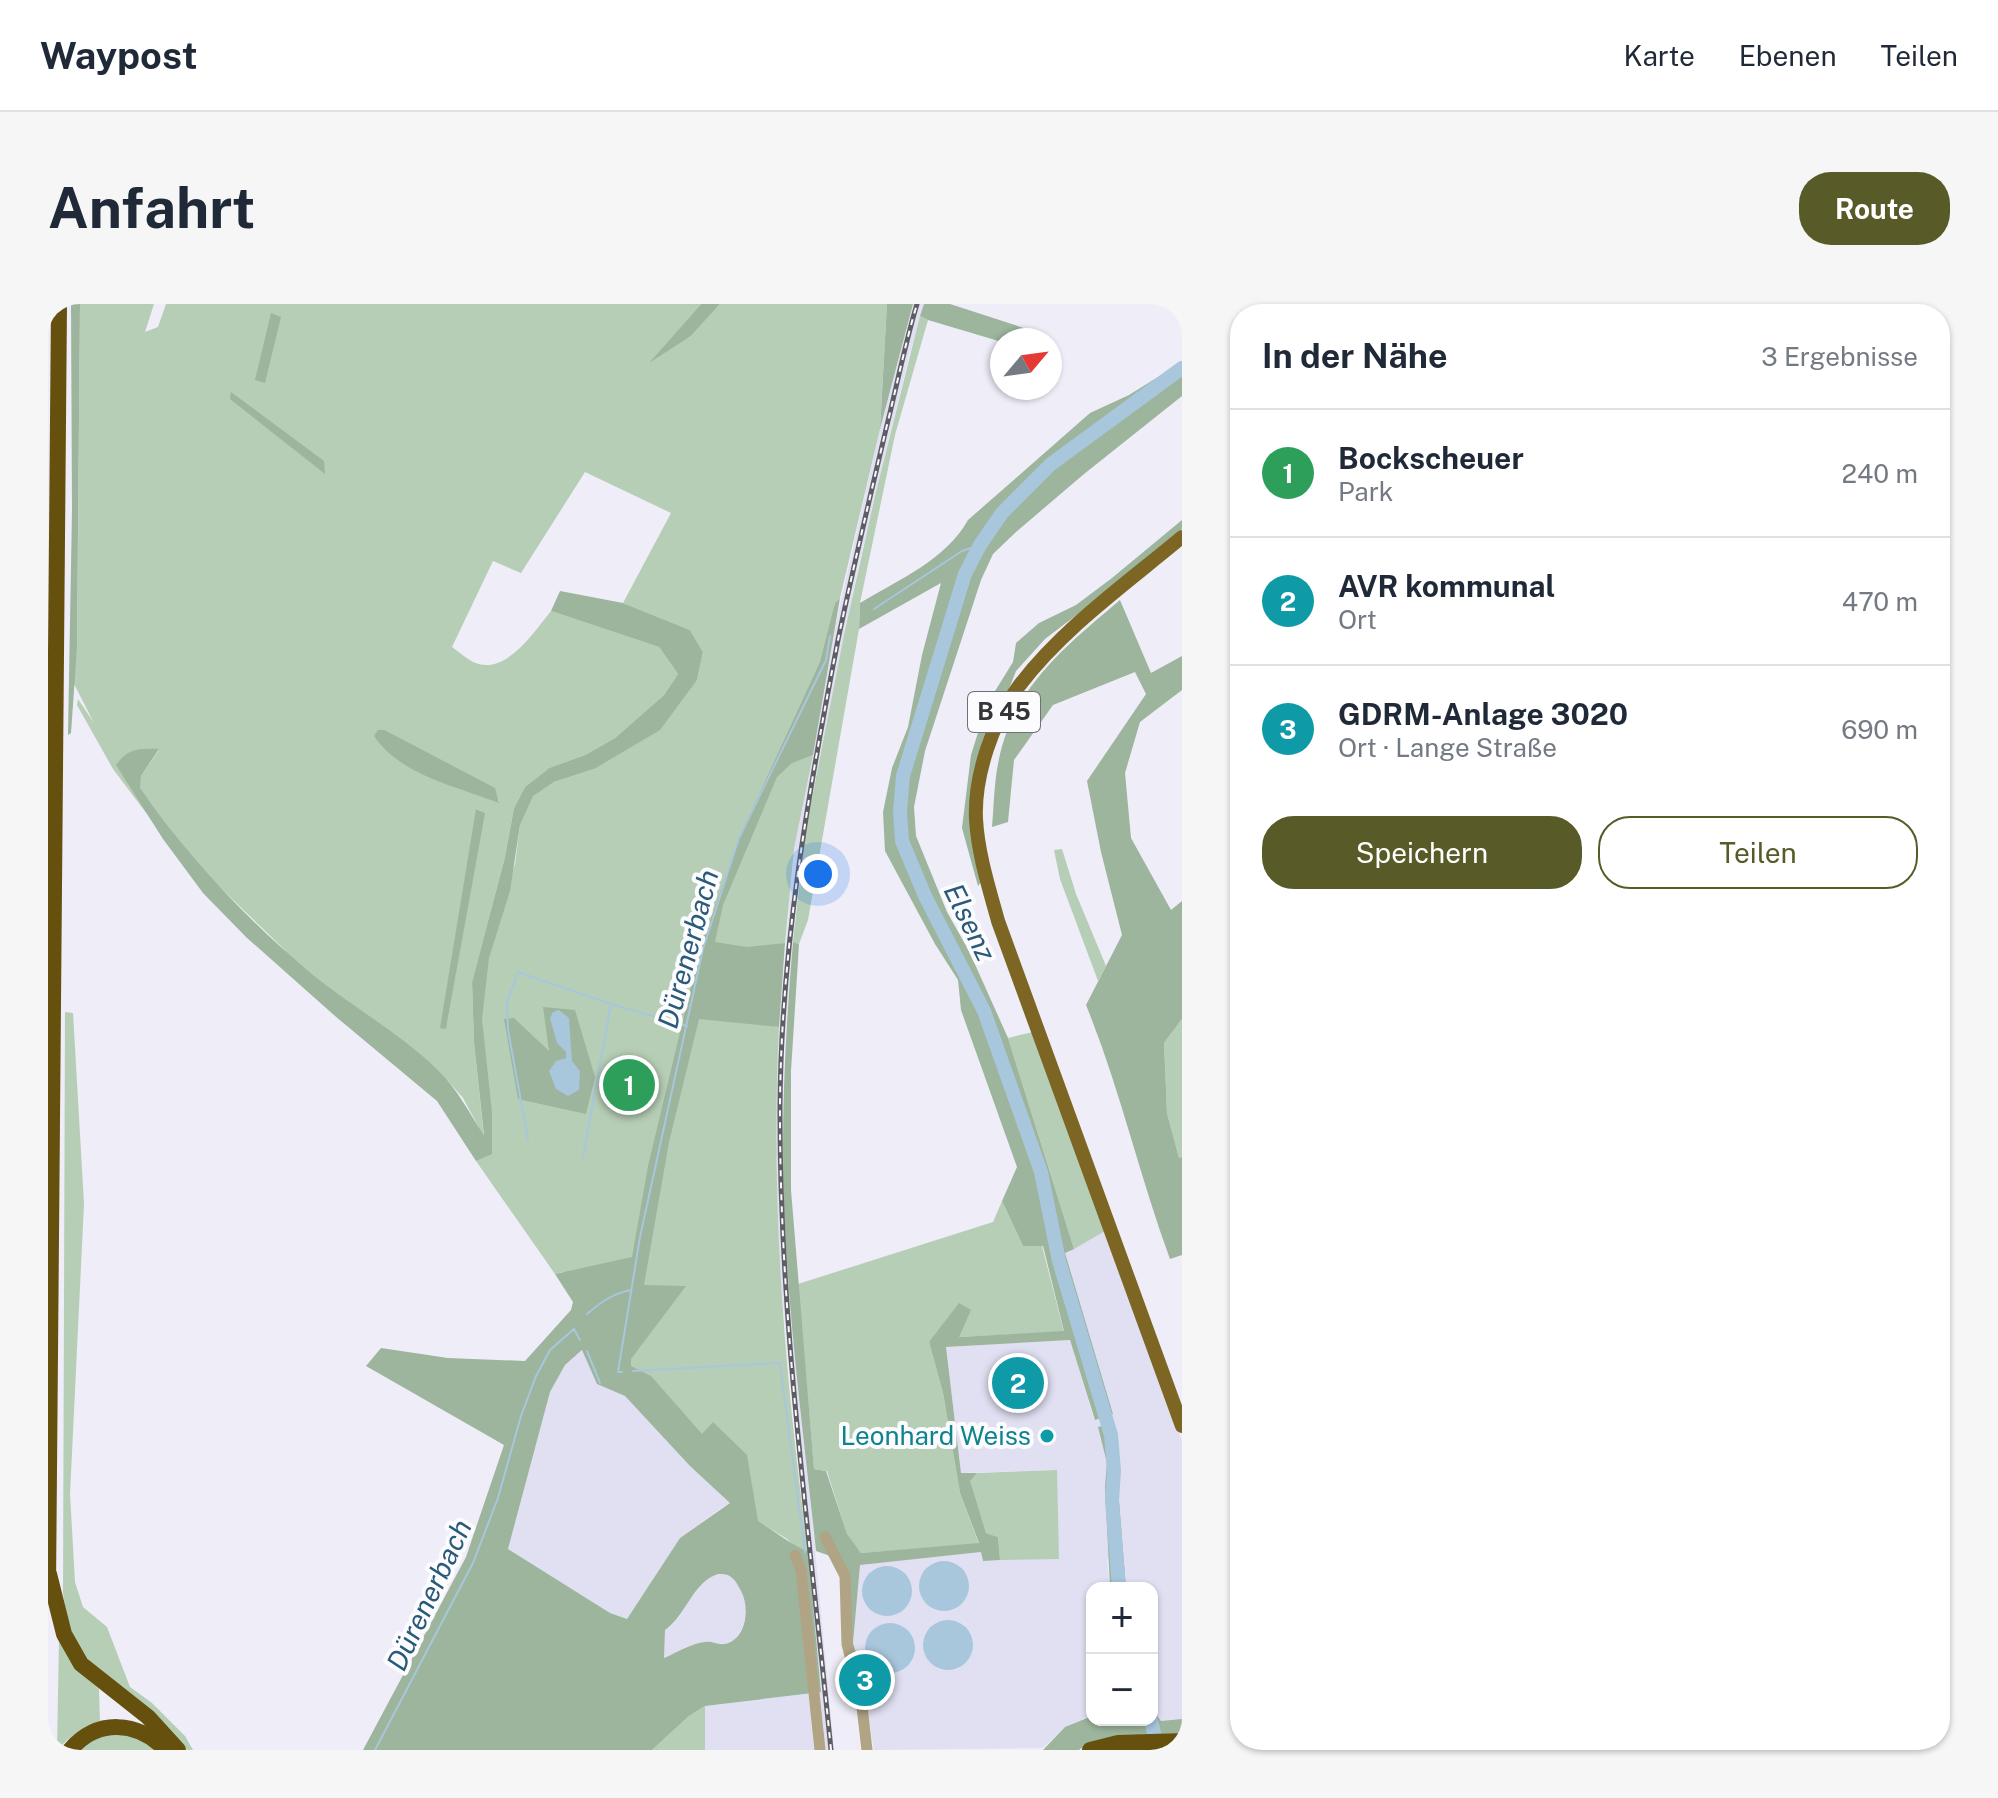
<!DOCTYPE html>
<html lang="de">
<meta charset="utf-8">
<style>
body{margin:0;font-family:"Public Sans",sans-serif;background:#f6f6f7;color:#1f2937}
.controls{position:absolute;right:24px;bottom:24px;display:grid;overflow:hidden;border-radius:16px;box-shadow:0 2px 6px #0004}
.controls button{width:72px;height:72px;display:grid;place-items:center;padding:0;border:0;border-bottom:2px solid #e0e1e3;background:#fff;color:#1f2937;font:40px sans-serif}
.compass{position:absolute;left:942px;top:24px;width:72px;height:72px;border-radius:50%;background:#fff;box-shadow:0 2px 6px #0004;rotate:61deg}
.you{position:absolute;left:770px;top:570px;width:28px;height:28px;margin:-20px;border:6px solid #fff;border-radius:50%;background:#1a73e8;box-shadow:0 0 0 12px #1a73e833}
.badge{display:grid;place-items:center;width:52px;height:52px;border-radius:50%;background:#585b28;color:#fff;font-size:26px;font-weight:700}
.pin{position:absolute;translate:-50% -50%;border:4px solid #fff;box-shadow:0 2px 8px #0006}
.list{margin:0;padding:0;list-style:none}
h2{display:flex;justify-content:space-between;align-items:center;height:104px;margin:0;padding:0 32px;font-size:34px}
h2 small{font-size:26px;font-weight:400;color:#747a83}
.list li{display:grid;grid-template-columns:52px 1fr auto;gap:24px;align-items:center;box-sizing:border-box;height:128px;padding:0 32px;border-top:2px solid #e0e1e3}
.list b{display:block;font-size:30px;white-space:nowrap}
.list p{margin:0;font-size:26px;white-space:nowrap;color:#747a83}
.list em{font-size:26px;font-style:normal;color:#747a83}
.actions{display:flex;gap:16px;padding:24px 32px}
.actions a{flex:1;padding:18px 0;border:2px solid #585b28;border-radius:32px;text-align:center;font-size:28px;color:#585b28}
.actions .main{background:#585b28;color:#fff}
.map{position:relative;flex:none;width:1134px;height:1446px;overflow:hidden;border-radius:32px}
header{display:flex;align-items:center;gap:48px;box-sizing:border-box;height:112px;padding:0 40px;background:#fff;border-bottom:2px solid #e0e1e3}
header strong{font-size:38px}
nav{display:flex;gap:44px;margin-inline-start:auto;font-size:28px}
.intro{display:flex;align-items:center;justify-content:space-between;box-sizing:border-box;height:192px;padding:0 48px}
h1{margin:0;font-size:56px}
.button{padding:20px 36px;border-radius:32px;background:#585b28;color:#fff;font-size:28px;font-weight:700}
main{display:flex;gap:48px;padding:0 48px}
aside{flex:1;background:#fff;border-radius:32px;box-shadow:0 2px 6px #0004}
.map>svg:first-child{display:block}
</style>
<header>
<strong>Waypost</strong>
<nav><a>Karte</a><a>Ebenen</a><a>Teilen</a></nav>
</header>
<div class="intro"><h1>Anfahrt</h1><a class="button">Route</a></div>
<main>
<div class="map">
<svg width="1134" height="1446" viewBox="0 0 1134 1446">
<rect width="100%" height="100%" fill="#eeedf8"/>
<!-- built -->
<g fill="#e1e0f3">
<polygon points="865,0 876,0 861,52 810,264 757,529 749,590 736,746 735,847 743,992 786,1446 657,1446 657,1402 773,1388 729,939 727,820 731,723 746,545 765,451 779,359 832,125"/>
<polygon points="1057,927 1134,1137 1134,1430 1109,1430 1104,1409 1104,1284 1078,1284 1075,1255 1059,1255 1062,1284 1044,1284 1044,1411 1017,1423 995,1444 826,1446 819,1403 825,1402 823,1382 814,1381 805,1339 812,1260 933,1248 935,1257 1009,1166 913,1169 898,1043 1022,1036 1046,1115 1065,1110 1016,949"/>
<polygon points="535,1046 549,1080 577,1092 642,1162 683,1199 673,1204 632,1234 579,1315 562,1309 460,1245 502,1088 517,1061"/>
<polygon points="670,1270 679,1270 686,1274 697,1293 699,1309 694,1324 687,1335 677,1340 657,1338 615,1354 617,1325 624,1320 653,1281 662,1273"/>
</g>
<!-- green -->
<g fill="#b6ceb6" fill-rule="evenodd">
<path d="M32,0H106L97,28L110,23L118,0H653L604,56L643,32L672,0H839L832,125L792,294L787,299L756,454L765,451L746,545L737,639L731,640L727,723H731C722,899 737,1073 760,1247L747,1243L739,1235L710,1217L649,1162L515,968L507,970L428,857L431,855L387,789L157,587L65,465L29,401L30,395L46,419L25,378L29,344L30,244ZM537,168L623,209L575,299L642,326L655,348L649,376L546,465L506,478L484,492L472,521L467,560L430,682L440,842L340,727L392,768L415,794L436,833L426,739L424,678L457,553L466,504L477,483L501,464L537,451L567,434L616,391L630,370L611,343L503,307C486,328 457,373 425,358C418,354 411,348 404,343L445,257L473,269ZM337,426L446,484L451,498C411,486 351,467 326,432ZM111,446L93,472L91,484L155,567L239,648C169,596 122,528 69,460ZM429,505L436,509L398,725Z"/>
<polygon points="872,12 880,16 847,131 812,299 811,325 760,616 751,640 745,638 757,530 796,331 827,192"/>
<polygon points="1014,545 1028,590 1058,662 1050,677 1012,575 1006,546"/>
<polygon points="17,708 25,709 36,900 22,1190 27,1278 35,1303 59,1323 82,1383 104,1399 137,1432 145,1446 139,1446 121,1425 33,1350 20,1322 15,1289"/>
<polygon points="1134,715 1134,853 1131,854 1119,809 1116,739"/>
<polygon points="985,728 1057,927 1026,945 960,734"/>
<polygon points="954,897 975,942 994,942 1016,1028 910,1033 881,1038 895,1089 912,1189 931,1240 813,1249 799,1231 779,1167 766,1165 750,980 945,918"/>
<polygon points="1009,1166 1011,1255 952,1256 950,1233 938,1229 921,1177 929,1169"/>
<polygon points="11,1335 35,1371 51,1385 52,1418 20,1435 9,1446"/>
<polygon points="657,1402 657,1446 604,1446 641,1412"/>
<polygon points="59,1429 91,1432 111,1446 29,1446"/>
</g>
<!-- forest -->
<g fill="#9cb59c" fill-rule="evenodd">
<polygon points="23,0 32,0 29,344 23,429 20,431 24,206"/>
<polygon points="653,0 672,0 643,32 601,59"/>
<polygon points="839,0 865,0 832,125"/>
<polygon points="876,0 902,0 985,27 996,36 954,36 954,38 880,16 872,12"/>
<polygon points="223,9 233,13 217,79 207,76"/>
<path d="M1134,58V92L1036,170L968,228L945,250L933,276L877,447L866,503L868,532L899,608L921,647L960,734L1026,945L1017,949L1065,1110L1047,1116L1022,1036L898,1043L913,1169H929L922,1177L938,1229L950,1233L952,1256L935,1257L933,1248L812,1261L805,1339L814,1368L812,1369L802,1340L800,1271L782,1252L768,1247C754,1114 735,979 735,845C735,776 739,707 745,638L751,640L743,767V886L766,1165L778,1167L799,1230L813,1249L931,1239L912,1189L895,1089L881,1038L911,999L923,1006L911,1033L1016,1027L995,942H975L954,897L969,863L913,706L910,676L887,640L837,547L835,508L844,464L860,423L874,351L893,279L811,325L812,299C850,276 898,256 920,216L1042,109L1081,91Z"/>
<polygon points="183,88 276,157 277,170 182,95"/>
<polygon points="1134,216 1134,225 1077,274 997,335 968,367 930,464 933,578 930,582 914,524 923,451 939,400 965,358 968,339 991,319 1028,301 1064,274"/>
<path d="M512,287L575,299L642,326L655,348L649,376L612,426L546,465L506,478L485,492L472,521L462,587L441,654L434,715L444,809V850L428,857L389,797L287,712L198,633L155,589L115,535L68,461C80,444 92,444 111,445L93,472L92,484C141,554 199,616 265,671C306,704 353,730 391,767C410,786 421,809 436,831L426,739L424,678L457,553L466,504L477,483L501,464L537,451L567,434L616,391L630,370L611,343L503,307Z"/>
<path d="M792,294L765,451L744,459L729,473L675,601L667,638L699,643L737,639L731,723L651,715L621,838L596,981L638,982L583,1055V1062L603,1072L654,1130L665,1118L699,1151L710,1217C727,1227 742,1241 760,1247L773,1388L657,1402L641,1412L604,1446H315L418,1253L456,1141L318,1062L333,1044L400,1054L477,1057L523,1006L525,998L507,970L584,953L600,862L656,628L659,626L691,534L772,358L787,299ZM534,1046L549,1080L577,1092L642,1162L682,1199L632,1234L579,1315L562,1309L460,1245L502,1088L517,1061ZM670,1270C683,1269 687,1275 693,1287C702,1303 699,1335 677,1340C670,1341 664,1337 657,1338C644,1339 628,1349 616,1354L617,1326C638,1311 645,1278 670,1270Z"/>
<path d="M1072,296L1103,369L1134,352V386L1092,418L1077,469L1083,534L1123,606L1134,597V715L1116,739L1119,809L1131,854L1134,853V951L1122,955C1091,871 1072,784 1038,701L1074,631L1053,548L1039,477L1098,390L1087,368L1005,401L966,456L960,518L944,523C946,501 946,477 951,455C966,382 1018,342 1072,296Z"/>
<path d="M330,426H337L447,484L451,499C409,483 352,471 326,432Z"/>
<polygon points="428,505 437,509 398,725 392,724"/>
<polygon points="495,703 527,706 547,773 538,810 470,795 456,715 466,714 501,747"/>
<polygon points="1062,1120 1065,1121 1078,1284 1062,1284 1057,1182 1059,1159 1050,1123"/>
<polygon points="1104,1405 1113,1417 1134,1415 1134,1429 1069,1432 1043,1438 1031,1446 995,1446 1017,1423 1044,1412 1044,1416 1104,1416"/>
</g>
<!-- water -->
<g fill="#a8c6dc">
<polygon points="511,706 521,714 524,757 532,767 531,786 520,792 508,785 501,767 508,757 518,754 518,748 509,739 502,714 505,708"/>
<circle cx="896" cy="1282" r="25"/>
<circle cx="839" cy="1287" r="25"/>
<circle cx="900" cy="1341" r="25"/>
<circle cx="842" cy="1344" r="25"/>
</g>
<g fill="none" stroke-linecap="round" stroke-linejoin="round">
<!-- stream -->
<g stroke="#a8c6dc" stroke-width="2">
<polyline points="826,305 914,247 932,241"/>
<polyline points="480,836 460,726 459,699 470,668 563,700 639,722"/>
<polyline points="535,853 563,700"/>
<path d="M539,1010C553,998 564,990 583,986"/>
<polyline points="539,1047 552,1079"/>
<polyline points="585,1067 732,1059 757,1248"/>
<polyline points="574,1068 570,1068 592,933 655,645 691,534 778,356 782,332"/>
<polyline points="327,1446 425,1259 450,1194 473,1112 488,1072 502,1046 526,1025 532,1036"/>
</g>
<!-- river -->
<g stroke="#a8c6dc" stroke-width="14">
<polyline points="1071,1284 1064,1197 1066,1167 1063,1131 1011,957 993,868 936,707 877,592 854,537 852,508 855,472 917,270 932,241 954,209 1003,160 1134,64"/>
<polyline points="1103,1416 1110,1446"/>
</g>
<!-- minor -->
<g stroke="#b1a484" stroke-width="11">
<polyline points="777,1233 797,1272 799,1340 813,1394 819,1446"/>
<polyline points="747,1251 753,1266 772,1446"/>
</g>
<!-- major -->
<path stroke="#7d6523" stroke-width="14" d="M1134,233C1079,279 1015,324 971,382C945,416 926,472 928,515C930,550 941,584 950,617L1134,1122"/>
<!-- highway -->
<g stroke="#66500e" stroke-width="16">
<polyline points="1,1270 16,1330 33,1360 100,1413 130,1446"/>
<polyline points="0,1282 11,0"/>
<path d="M22,1446C50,1414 89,1417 118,1446"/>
<polyline points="1042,1446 1070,1439 1134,1437"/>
</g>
<!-- rail casing -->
<g stroke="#5d5d63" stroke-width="5">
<path id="rail" d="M783,1446C762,1232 731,1017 732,802C733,644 760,490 790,336C805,264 822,193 839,121C849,81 857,40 869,0"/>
</g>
<!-- rail -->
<use href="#rail" stroke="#fcfbfe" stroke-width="2" stroke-dasharray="6" stroke-linecap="butt"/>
</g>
<!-- markers -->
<circle fill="#0f9aa8" stroke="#fcfbfe" stroke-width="3" cx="999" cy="1132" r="8"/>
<g text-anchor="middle" stroke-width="8" stroke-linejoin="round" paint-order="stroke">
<!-- shield labels -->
<rect fill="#fcfbfe" stroke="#717074" stroke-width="2" x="920" y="388" width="72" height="40" rx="6"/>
<g font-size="24" font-weight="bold" fill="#353539">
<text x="956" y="416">B 45</text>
</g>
<!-- culture labels -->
<g font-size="26" fill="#0d838f" stroke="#fcfbfe" text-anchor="end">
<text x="983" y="1141">Leonhard Weiss</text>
</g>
<!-- water labels -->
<g font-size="28" font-style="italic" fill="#295a7a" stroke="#fcfbfe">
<text transform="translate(922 618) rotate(64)" y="10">Elsenz</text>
<text transform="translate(640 645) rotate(-75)" y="10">Dürenerbach</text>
<text transform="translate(381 1291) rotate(-65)" y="10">Dürenerbach</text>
</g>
</g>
</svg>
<div class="controls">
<button>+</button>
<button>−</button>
</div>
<svg class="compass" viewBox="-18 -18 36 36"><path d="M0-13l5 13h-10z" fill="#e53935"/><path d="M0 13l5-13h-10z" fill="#747a83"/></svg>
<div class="you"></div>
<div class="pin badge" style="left:581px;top:781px;background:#2e9e5b">1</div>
<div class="pin badge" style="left:970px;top:1079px;background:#0f9aa8">2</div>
<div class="pin badge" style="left:817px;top:1376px;background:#0f9aa8">3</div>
</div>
<aside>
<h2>In der Nähe<small>3 Ergebnisse</small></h2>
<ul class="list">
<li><span class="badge" style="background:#2e9e5b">1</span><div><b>Bockscheuer</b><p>Park</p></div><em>240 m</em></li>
<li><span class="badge" style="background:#0f9aa8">2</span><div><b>AVR kommunal</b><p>Ort</p></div><em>470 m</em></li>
<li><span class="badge" style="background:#0f9aa8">3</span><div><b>GDRM-Anlage 3020</b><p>Ort · Lange Straße</p></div><em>690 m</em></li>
</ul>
<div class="actions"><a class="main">Speichern</a><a>Teilen</a></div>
</aside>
</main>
